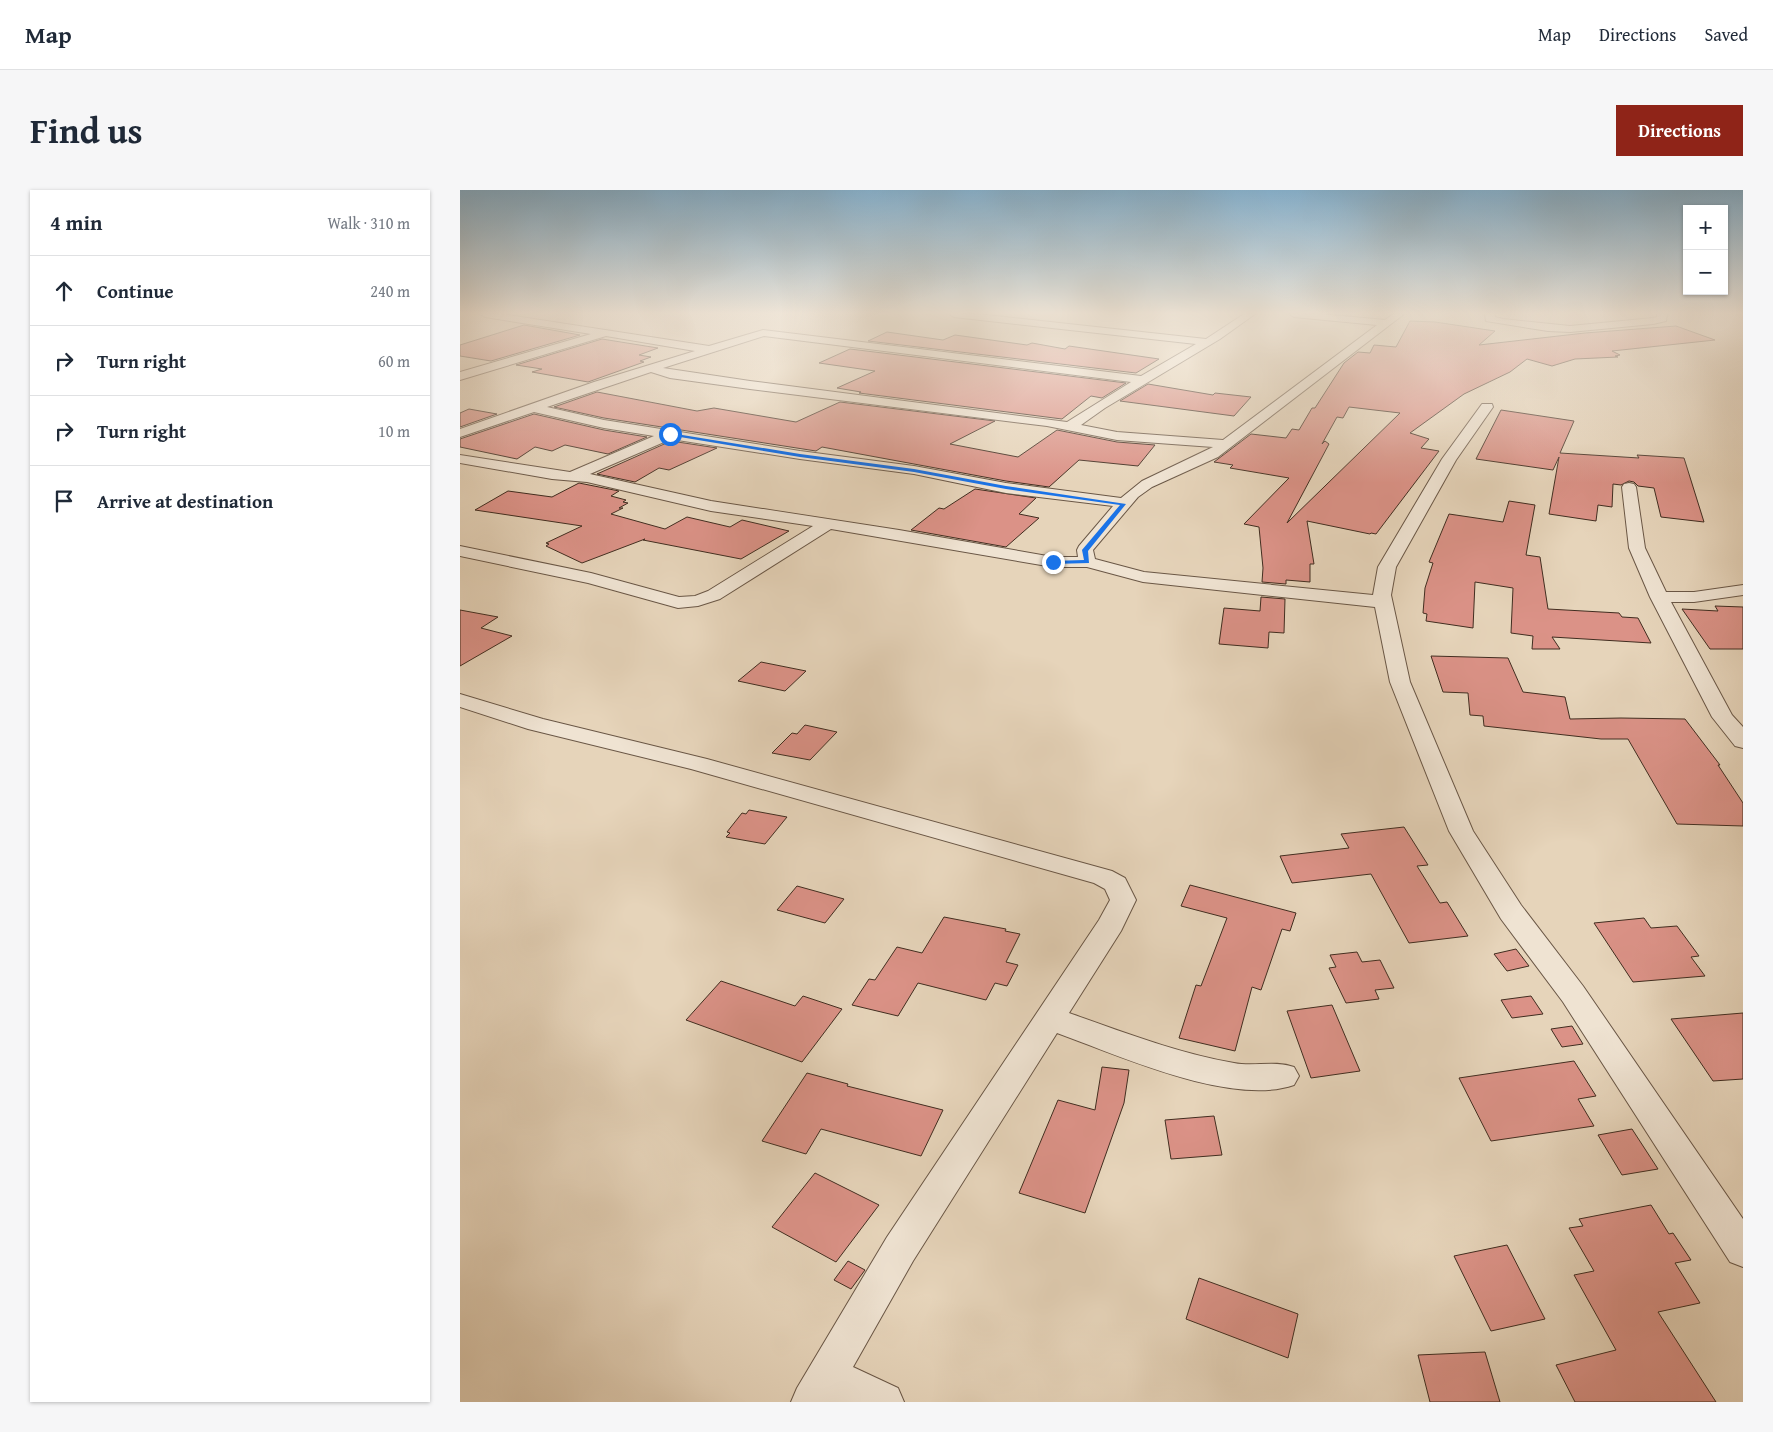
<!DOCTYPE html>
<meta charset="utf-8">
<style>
body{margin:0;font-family:"Gentium Book Plus",serif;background:#f6f6f7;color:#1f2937}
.controls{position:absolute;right:15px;top:15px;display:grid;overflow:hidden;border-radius:0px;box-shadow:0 1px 4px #0004}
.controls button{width:45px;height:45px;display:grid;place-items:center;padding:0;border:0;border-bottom:1px solid #e0e1e3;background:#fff;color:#1f2937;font:25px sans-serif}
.stop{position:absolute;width:15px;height:15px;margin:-11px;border:4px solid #1a73e8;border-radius:50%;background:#fff}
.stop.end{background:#1a73e8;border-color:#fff;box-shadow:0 1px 5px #0008}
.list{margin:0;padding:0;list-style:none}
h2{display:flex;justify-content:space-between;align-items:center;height:65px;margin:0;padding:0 20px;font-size:21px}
h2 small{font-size:16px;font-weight:400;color:#747a83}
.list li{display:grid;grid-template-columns:32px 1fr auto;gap:15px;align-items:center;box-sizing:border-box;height:70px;padding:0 20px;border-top:1px solid #e0e1e3}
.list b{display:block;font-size:19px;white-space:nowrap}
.list em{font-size:16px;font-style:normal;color:#747a83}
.icon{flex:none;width:28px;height:28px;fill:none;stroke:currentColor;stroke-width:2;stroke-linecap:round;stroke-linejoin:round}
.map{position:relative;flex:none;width:1283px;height:1212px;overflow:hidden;border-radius:0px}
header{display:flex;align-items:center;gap:30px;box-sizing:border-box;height:70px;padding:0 25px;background:#fff;border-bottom:1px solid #e0e1e3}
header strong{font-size:24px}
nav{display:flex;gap:28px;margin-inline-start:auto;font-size:18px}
.intro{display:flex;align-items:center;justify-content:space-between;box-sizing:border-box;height:120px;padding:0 30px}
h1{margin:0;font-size:35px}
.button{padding:12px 22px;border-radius:0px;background:#8f2418;color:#fff;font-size:18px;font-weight:700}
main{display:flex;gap:30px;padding:0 30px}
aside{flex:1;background:#fff;border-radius:0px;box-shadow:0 1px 4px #0004}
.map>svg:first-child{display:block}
</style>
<header>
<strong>Map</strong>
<nav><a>Map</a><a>Directions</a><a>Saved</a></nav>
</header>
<div class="intro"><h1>Find us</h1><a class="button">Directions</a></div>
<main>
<aside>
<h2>4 min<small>Walk · 310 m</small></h2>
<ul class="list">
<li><svg class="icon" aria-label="ahead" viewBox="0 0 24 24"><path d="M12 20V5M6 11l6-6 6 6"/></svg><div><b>Continue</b></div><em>240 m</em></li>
<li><svg class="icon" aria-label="right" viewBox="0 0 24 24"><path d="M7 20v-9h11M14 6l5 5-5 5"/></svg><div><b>Turn right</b></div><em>60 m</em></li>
<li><svg class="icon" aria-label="right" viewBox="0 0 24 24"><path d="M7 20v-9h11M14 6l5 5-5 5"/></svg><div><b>Turn right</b></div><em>10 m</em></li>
<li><svg class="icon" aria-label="arrive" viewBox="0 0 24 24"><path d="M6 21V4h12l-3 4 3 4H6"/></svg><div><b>Arrive at destination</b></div></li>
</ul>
</aside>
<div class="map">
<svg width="1283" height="1212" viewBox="0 0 1283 1212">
<rect width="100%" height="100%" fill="#e6d4ba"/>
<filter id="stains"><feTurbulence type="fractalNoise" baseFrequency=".004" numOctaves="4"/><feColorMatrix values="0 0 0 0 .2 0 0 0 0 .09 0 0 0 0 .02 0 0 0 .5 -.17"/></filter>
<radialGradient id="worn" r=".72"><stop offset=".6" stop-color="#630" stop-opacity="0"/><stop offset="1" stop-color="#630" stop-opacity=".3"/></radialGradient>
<!-- building -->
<g fill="#db9287" stroke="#412d20" fill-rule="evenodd">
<path d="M950,131L975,132L1035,141L1019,155L1125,143L1216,136L1255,150L1152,161L1160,165L1155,166L1158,167L1115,169L1092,176L1067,169L1050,182L1004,204L950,243L969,249L961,258L979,261L916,344L911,343L910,344L847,331L854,374H850V392L826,390V394L802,392L803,378L799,337L784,334L829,288L770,278L773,275L754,272L791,244L826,248L832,239L839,240L852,218H855L884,173L898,162L910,163L914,155L936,157ZM889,217L940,223L827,333L869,254L865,251L862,254L877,227L883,228Z"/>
<polygon points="64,135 120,145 31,171 0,166 0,155"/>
<polygon points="427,142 483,150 495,145 567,155 572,153 605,159 609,156 699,169 676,183 408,151"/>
<polygon points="142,149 198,158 179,165 191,167 180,171 184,172 128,192 72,182 82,179 56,175"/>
<polygon points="390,159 666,193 642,208 631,206 602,229 399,203 401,202 377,198 415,181 359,173"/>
<polygon points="688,194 753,205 755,203 791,207 774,226 660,211"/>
<polygon points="137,202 237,221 254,218 336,232 380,212 535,231 490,254 558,267 597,240 657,252 695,255 678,276 619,270 589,297 546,291 362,257 356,261 144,228 94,217"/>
<polygon points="9,219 37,224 0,237 0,223"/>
<polygon points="1041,220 1114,231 1100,263 1179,268 1177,265 1224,268 1244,332 1201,327 1194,298 1178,296 1174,292 1169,291 1161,295 1153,294 1152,317 1138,315 1136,331 1089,324 1099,267 1093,280 1016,269"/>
<polygon points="74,224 144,240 187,247 148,264 105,255 92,261 75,257 57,269 0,257 0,249"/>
<polygon points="211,251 257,258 209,280 199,278 175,292 137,284"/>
<polygon points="119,293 159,301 151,306 166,310 163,312 168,313 159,318 163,318 151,324 205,339 227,327 270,337 282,330 329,341 281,369 183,350 185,349 122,373 86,356 89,354 86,353 122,336 15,320 48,301 92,307"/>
<polygon points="515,299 576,308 559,324 579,328 546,357 451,340 479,318 484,319"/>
<polygon points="1049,311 1075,315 1066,365 1080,367 1088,419 1159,423 1162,427 1178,428 1191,453 1092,447 1100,459 1072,459 1073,446 1051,443 1053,398 1015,392 1013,438 966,431 967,424 963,423 965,398 973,373 969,372 989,324 1043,332"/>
<polygon points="801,407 825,409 824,443 809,442 808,458 759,454 764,418 800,421"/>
<polygon points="1255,416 1283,417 1283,459 1250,459 1222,419 1258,421"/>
<polygon points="0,420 38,427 21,438 52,446 0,476"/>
<polygon points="971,466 1048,468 1063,502 1105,507 1110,529 1161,528 1225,529 1260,575 1258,575 1283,613 1283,636 1217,634 1168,549 1141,549 1024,536 1023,526 1010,525 1008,503 983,502"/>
<polygon points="301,472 346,481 325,501 278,491"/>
<polygon points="345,535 377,542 350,570 312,563 332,543 337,544"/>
<polygon points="289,620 327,627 305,654 266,647 270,643 267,642 282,623 286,624"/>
<polygon points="944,637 968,675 957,676 980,713 987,712 1008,746 949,753 911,684 832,693 820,666 889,658 881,644"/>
<polygon points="730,695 836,723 830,741 822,739 801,800 792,797 775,861 719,848 736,795 741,796 767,728 721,716"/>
<polygon points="337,696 384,709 365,733 317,720"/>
<polygon points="484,727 546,739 545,741 560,744 546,772 558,775 547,796 535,793 526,810 458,793 438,826 392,815 409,789 415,790 437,757 462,763"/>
<polygon points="1184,728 1191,738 1217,736 1239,766 1231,767 1245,786 1173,792 1134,733"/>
<polygon points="1056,759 1069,776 1047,781 1034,764"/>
<polygon points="897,762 902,772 920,770 934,798 915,800 919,809 886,813 869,778 876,777 870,765"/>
<polygon points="261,791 335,816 343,806 382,819 342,872 226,830"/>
<polygon points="1071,806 1083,824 1052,828 1041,810"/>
<polygon points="872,815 900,881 851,888 827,821"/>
<polygon points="1283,823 1283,889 1253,891 1211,829"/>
<polygon points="1112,836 1123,854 1102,857 1091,839"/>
<polygon points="1114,871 1136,906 1118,909 1134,936 1031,951 999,888"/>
<polygon points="642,877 669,880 664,913 625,1023 559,1003 598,910 635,920"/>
<polygon points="347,883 388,894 387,896 483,920 461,966 361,939 346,964 302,951"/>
<polygon points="754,926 762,965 711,969 705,930"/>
<polygon points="1172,939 1198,979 1162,985 1138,945"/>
<polygon points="355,983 419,1015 376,1072 312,1037"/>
<polygon points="1191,1015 1209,1044 1213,1043 1231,1070 1215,1073 1240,1113 1198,1122 1256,1212 1115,1212 1096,1175 1156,1160 1114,1085 1134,1081 1109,1038 1123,1036 1119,1029"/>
<polygon points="1047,1055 1085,1129 1031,1141 994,1066"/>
<polygon points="388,1071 405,1080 391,1099 374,1090"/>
<polygon points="739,1088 838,1124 828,1168 726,1129"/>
<polygon points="1025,1162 1040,1212 970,1212 958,1165"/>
</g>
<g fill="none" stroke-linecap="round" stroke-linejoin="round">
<!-- minor casing -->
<g stroke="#6a5746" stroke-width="2">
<g id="minor">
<path d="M20,124H42L249,156L303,140L681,186L736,154L494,127L489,124H518L746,149L784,124H795L760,149L645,218L621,235L657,242L763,250L917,135L834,127L829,124H861L925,130L933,124H944L758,267L692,297L678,307L633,360L635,369L684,382L913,405L918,377L982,269L1022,214H1032L1033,217L996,270L936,377L931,405L950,492L1013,641L1061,715L1123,796L1283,1029V1077L1270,1072L1103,812L1041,729L989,641L930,492L915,417L683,392L627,377H593L371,339L260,409L238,416L218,418L128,393L0,366V356L131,383L219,407L235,406L248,401L353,336L251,321L127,292L92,289L0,273V265L110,282L194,246L144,238L74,222L0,247V239L134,192L235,161L146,146L0,190V182L131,144L25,127ZM304,146L671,192L607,232L290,191L203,178ZM191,182L210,188L290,199L587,236L657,250L753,257L682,291L661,308L546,293L454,276L340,261L144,230L87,217ZM211,249L340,269L454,284L546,303L653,316L619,356L617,360L618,367H593L439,340L251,311L130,284Z"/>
<polygon points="1025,124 1035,124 1035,127 1043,129 1110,136 1193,128 1197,127 1197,124 1207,124 1206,131 1193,134 1110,142 1088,141 1026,131"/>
<polygon points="1169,293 1174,294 1176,297 1185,358 1206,402 1234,402 1283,395 1283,405 1234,412 1211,412 1272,525 1283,537 1283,558 1275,556 1252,527 1190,407 1169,358 1162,297 1164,294"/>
<path d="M0,504L83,529L247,569L652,681L665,688L676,710L661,741L609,823C663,842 717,863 774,873C794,877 814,870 834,877L839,886L834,895C771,917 658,865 597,843L453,1071L393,1177L438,1198L444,1212H331L337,1198L427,1047L639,730L650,710L645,699L634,693L231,579L68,539L0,517Z"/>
</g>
</g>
<!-- minor -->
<use href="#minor" fill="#efe3d2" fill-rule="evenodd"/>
</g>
<!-- sky -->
<linearGradient id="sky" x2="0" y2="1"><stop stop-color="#87b5d4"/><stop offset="0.42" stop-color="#f4ece0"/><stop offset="1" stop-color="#f4ece0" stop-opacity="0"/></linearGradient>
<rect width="1283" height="293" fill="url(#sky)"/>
<!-- route -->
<polygon fill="#1a73e8" points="210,243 340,264 454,279 546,296 666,314 628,361 629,373 593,374 591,371 624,370 622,360 660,315 546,299 454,282 340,267 208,245"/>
<rect width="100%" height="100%" filter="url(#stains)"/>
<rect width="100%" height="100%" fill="url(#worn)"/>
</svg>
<div class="controls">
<button>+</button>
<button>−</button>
</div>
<div class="stop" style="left:210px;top:244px"></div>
<div class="stop end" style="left:593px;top:372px"></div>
</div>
</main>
